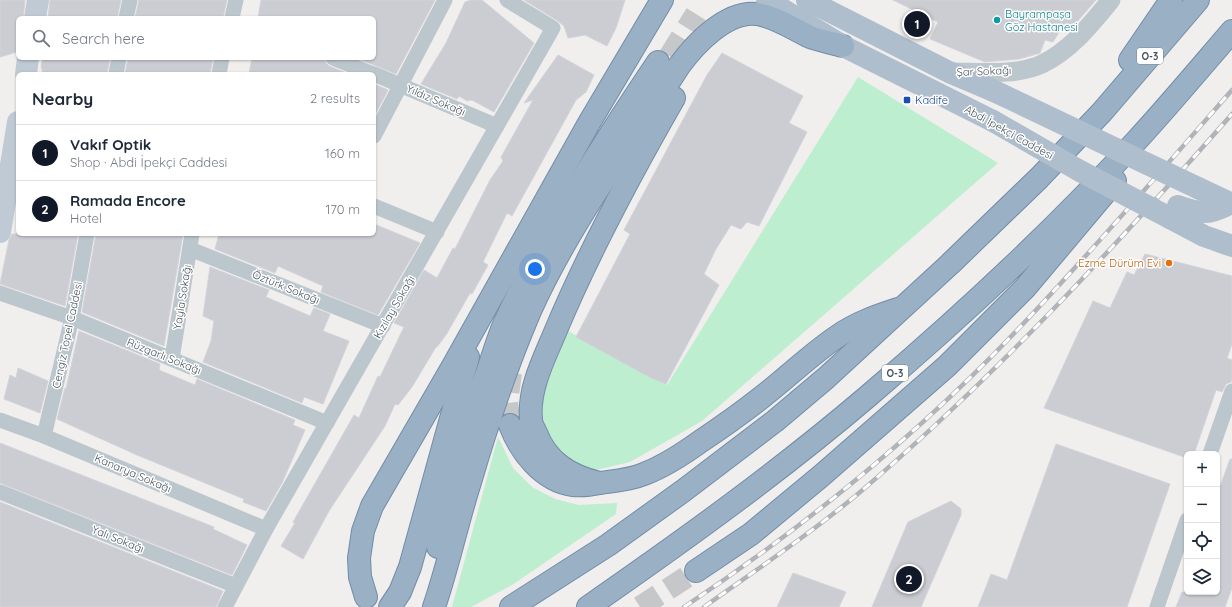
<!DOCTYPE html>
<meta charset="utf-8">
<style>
body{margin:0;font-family:Quicksand,sans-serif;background:#f2f2f3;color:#1f2937}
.controls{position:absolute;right:12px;bottom:12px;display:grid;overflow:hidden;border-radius:6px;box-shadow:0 1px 3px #0004}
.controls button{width:36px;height:36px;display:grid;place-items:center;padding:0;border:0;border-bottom:1px solid #e0e1e3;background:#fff;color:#1f2937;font:20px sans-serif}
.you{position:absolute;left:535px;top:269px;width:14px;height:14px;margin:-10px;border:3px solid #fff;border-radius:50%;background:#1a73e8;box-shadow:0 0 0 6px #1a73e833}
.badge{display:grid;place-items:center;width:26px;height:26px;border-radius:50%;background:#111827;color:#fff;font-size:13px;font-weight:700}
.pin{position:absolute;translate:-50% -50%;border:2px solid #fff;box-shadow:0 1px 4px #0006}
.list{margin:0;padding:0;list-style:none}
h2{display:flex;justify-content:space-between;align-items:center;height:52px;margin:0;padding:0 16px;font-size:17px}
h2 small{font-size:13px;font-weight:400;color:#747a83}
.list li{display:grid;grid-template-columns:26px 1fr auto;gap:12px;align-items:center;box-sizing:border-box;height:56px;padding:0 16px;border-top:1px solid #e0e1e3}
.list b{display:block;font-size:15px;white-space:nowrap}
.list p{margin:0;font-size:13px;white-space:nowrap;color:#747a83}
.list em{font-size:13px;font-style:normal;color:#747a83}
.icon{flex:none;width:22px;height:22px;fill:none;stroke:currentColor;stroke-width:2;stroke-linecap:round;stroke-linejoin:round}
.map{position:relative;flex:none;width:1232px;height:607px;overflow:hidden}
.search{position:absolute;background:#fff;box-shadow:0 1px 3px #0004;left:16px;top:16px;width:360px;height:44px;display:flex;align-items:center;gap:10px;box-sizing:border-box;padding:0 14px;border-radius:6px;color:#747a83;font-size:15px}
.panel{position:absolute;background:#fff;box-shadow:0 1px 3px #0004;left:16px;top:72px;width:360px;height:164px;border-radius:6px}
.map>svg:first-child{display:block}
</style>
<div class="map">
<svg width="1232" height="607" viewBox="0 0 1232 607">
<rect width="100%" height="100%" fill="#f1eeee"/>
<!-- green -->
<g fill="#bceecf">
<polygon points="858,77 998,163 702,421 630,462 596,470 584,469 561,459 539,420 539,402 568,331 667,385"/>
<polygon points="498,437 513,468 532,487 555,499 579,505 617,503 616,514 512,585 471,607 452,607"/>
</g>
<!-- building -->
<g fill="#cbcdd3" stroke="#d2d4da">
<polygon points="0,0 25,0 23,18 18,18 17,52 0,57"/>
<polygon points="50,0 121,0 117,18 48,18"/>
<polygon points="139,0 227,0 223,18 135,18"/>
<polygon points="261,0 435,0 396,74 357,58 374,58 374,18 258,18"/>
<polygon points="471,0 482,0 534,43 494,112 472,100 467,101 459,96 457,99 421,84 446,43 465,2"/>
<polygon points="524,0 625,0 616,28 607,46 585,35 568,38 564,26 558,21"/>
<polygon points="893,0 1096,0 1069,31 1061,29 1053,42 1045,40 1040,53 1019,59 985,62 930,39 938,22"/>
<polygon points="722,53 803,96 789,123 807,132 759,226 747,222 741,229 731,225 716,249 704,274 719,285 666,384 651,378 576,337 630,234 624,230 707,75"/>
<polygon points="558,55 594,75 586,92 576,100 512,216 507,213 483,262 488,265 472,294 470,293 446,335 437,347 436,347 412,387 398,405 395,404 385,426 329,511 303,559 281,546 295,523 293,522 354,415 359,418 378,376 380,377 404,327 394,323 424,270 437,278 453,248 455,249 490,180 503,161 501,157 533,100 524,103"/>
<polygon points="43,58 110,58 107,74 43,74 41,66"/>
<polygon points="128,58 213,58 210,74 125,74"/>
<polygon points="252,58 324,58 326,63 329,66 349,74 249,74"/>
<polygon points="374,84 388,90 374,117"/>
<polygon points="374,224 420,243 378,315 321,292 323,286 278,266 275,273 215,249 219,234 374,234"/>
<polygon points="12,234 78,234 65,306 0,284 9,240"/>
<polygon points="96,234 183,234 164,346 82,312"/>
<polygon points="1145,254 1232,276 1232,344 1227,358 1232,360 1232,379 1231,382 1226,384 1222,392 1216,390 1194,454 1187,454 1187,458 1044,408 1093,301 1110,308 1127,272 1134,275"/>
<polygon points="210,267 269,290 266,297 310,316 314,308 330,314 323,331 349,341 323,404 304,397 302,403 203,362 211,341 214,321 203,316"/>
<polygon points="79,331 160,364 159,370 195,385 197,379 295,420 293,425 305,430 282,483 266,511 243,502 244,499 137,455 57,419 65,388 66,389"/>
<polygon points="18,368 48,381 40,413 4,399 10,375 16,378"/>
<polygon points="0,443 214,527 213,529 247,545 232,575 0,483"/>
<polygon points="1056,444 1170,484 1127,607 978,607 991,574 1007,580"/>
<polygon points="1230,459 1232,459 1232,588 1225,607 1176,607 1182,592 1217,592 1217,495"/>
<polygon points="951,501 961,509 961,515 921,607 872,607 908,522"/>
<polygon points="0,502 223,591 216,607 0,607"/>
<polygon points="793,573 846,592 839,607 777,607"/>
</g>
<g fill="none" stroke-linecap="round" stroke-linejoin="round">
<!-- trunk-tunnel -->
<g stroke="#c6c7c9" stroke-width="22" stroke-dasharray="22 11" stroke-linecap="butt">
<polyline points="652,84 696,14"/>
<polyline points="510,425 507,403 511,373"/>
<polyline points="640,607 696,571"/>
</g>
<!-- trunk casing -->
<g stroke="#718da9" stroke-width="24">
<g id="trunk">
<polyline points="1130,60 1171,0"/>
<path d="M510,425C520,451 542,481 573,485C582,486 590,485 600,483C614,481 630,480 644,474C665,466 683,454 701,441C722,427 743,412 762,397C788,377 811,354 838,336C856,323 877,316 898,309"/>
<path d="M599,483C570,476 547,462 536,433C534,429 531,424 531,419C528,388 545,357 556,330C590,249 631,173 674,98"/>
<path d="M438,547C450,488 466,430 487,373C493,356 498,338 505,322C548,230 602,145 658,62"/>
<polyline points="696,571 751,534 821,476 947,366 1025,288 1115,181"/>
<polyline points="366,597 360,577 359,558 363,531 372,506 453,366 589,123 662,0"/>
<polyline points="390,607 400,592 410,567 468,357"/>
<path d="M434,607C448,566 457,523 470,482C487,424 506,367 530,311C569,224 628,146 679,66C695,44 727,10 757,14C776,17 793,29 810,37C821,41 832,43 843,46"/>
<polyline points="511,607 608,545 683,491 775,421 826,378 950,264 1039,178 1102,112 1198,0"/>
<path d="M588,607C683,541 779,472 867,397C961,317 1054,231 1138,139C1170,104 1201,67 1232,31"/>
</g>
</g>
<!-- minor -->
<g stroke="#bcc6cd" stroke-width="15">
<polyline points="126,18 130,0"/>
<polyline points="232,18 236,0"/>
<polyline points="333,58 373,74"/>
<polyline points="116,74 119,58"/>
<polyline points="219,74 222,58"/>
<polyline points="374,74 497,126"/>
<polyline points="374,136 445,0"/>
<polyline points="374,206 437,232"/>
<polyline points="190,249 383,326"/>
<polyline points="0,293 72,318 327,423"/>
<polyline points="172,359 192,234"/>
<polyline points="0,420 44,436 266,529"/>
<polyline points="44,436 72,318 87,234"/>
<polyline points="1210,454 1232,391"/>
<polyline points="0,492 236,586"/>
<polyline points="225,607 266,529 553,28 507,0"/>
<polyline points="1157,607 1187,520"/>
</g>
<!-- tertiary -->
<path stroke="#bcc6cd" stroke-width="19" d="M951,72C978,72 1017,76 1042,64C1071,50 1091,24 1111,0"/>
<!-- secondary -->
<g stroke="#bfcad5" stroke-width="22">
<polyline points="35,18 38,0"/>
<polyline points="26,74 28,58"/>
<polyline points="0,232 18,122"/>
</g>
<!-- primary -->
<g stroke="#aebecd" stroke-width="22">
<polyline points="767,0 843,46 993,121"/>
<polyline points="807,0 949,72 994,91"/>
<polyline points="1198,188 1232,204"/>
<path d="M1178,206C1200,214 1210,215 1231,203"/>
<polyline points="1170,218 1204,236 1232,246"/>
</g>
<!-- trunk -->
<use href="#trunk" stroke="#9ab0c5" stroke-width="22"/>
<!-- rail casing -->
<g stroke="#b0b3b8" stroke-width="4.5">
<g id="rail">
<path d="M684,607C806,526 921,432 1022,325C1094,249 1163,169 1232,90"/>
<path d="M704,607C756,570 810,534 859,493C994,378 1115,247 1232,114"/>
</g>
</g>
<!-- rail -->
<use href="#rail" stroke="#fff" stroke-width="3" stroke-dasharray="9" stroke-linecap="butt"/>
<!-- primary-bridge -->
<g stroke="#aebecd" stroke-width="22">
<polyline points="994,91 1198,188"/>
<polyline points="993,121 1080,171 1170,218"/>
</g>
</g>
<!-- markers -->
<circle fill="#0f9aa8" stroke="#fff" stroke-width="1.5" cx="997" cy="20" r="4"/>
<rect fill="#1a4fb4" stroke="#fff" stroke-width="1.5" x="903" y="96" width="8" height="8" rx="2"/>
<circle fill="#e8710a" stroke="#fff" stroke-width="1.5" cx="1169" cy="263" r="4"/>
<g text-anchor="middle" stroke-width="3" stroke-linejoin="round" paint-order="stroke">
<!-- shield labels -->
<g fill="#fff" stroke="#7e868c" stroke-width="1">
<rect x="1137" y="48" width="26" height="16" rx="3"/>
<rect x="882" y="365" width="26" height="16" rx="3"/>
</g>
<g font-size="10" font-weight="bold" fill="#46525b">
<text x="1150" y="60">O-3</text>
<text x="895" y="377">O-3</text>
</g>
<!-- culture labels -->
<g font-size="11" fill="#0d838f" stroke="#fff" text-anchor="start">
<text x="1005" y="18">Bayrampaşa<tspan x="1005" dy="13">Göz Hastanesi</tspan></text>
</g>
<!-- street labels -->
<g font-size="11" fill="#46525b" stroke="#fff">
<text transform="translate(984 71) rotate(-2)" y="4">Şar Sokağı</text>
<text transform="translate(436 100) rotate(23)" y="4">Yıldız Sokağı</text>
<text transform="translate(1009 132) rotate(29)" y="4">Abdi İpekçi Caddesi</text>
<text transform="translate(286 287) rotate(22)" y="4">Öztürk Sokağı</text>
<text transform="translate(182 297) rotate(-81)" y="4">Yayla Sokağı</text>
<text transform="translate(394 307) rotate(-60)" y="4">Kızılay Sokağı</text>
<text transform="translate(67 335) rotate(-78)" y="4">Cengiz Topel Caddesi</text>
<text transform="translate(164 356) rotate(22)" y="4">Rüzgarlı Sokağı</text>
<text transform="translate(133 473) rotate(23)" y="4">Kanarya Sokağı</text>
<text transform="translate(118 539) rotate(22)" y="4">Yalı Sokağı</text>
</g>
<!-- transit labels -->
<g font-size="11" fill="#164399" stroke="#fff" text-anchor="start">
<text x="915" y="104">Kadife</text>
</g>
<!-- food labels -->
<g font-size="11" fill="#c56008" stroke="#fff" text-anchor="end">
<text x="1161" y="267">Ezme Dürüm Evi</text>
</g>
</g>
</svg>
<div class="controls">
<button>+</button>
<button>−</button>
<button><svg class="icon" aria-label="locate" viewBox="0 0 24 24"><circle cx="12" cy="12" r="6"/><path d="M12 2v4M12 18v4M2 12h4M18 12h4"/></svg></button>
<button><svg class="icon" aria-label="layers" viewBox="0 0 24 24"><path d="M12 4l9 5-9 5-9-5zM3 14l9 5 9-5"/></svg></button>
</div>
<div class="you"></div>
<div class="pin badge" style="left:917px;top:24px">1</div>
<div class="pin badge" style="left:909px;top:579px">2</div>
<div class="search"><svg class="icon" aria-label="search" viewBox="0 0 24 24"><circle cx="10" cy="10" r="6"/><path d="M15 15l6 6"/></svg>Search here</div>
<section class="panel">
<h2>Nearby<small>2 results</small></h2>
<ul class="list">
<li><span class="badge">1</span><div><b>Vakıf Optik</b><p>Shop · Abdi İpekçi Caddesi</p></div><em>160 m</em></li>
<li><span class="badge">2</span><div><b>Ramada Encore</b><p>Hotel</p></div><em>170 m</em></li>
</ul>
</section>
</div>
